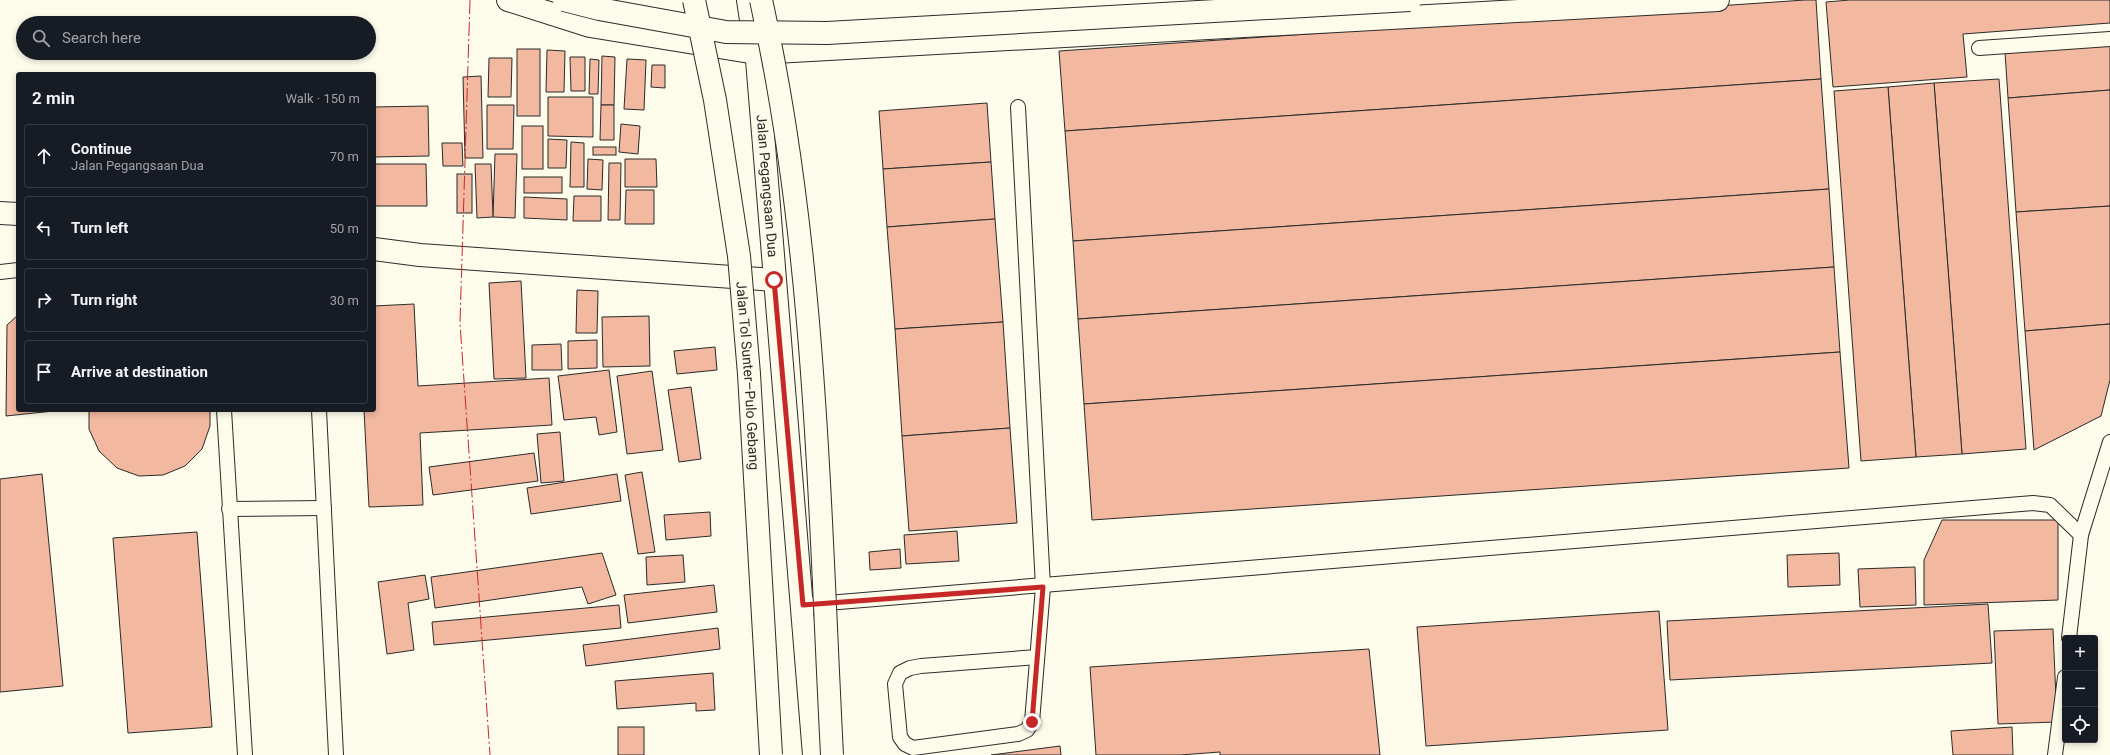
<!DOCTYPE html>
<meta charset="utf-8">
<style>
body{margin:0;font-family:Roboto,sans-serif;background:#242831;color:#f1f3f6}
.controls{position:absolute;right:12px;bottom:12px;display:grid;overflow:hidden;border-radius:4px;box-shadow:0 2px 6px #0003}
.controls button{width:36px;height:36px;display:grid;place-items:center;padding:0;border:0;border-bottom:1px solid #363941;background:#171b24;color:#f1f3f6;font:20px sans-serif}
.stop{position:absolute;width:12px;height:12px;margin:-9px;border:3px solid #c62828;border-radius:50%;background:#fff}
.stop.end{background:#c62828;border-color:#fff;box-shadow:0 1px 4px #0008}
.list{margin:0;padding:0;list-style:none}
h2{display:flex;justify-content:space-between;align-items:center;height:52px;margin:0;padding:0 16px;font-size:17px}
h2 small{font-size:13px;font-weight:400;color:#9ea1a6}
.list li{display:grid;grid-template-columns:26px 1fr auto;gap:12px;align-items:center;box-sizing:border-box;height:64px;margin:0 8px 8px;padding:0 8px;border:1px solid #363941;border-radius:4px}
.list b{display:block;font-size:15px;white-space:nowrap}
.list p{margin:0;font-size:13px;white-space:nowrap;color:#9ea1a6}
.list em{font-size:13px;font-style:normal;color:#9ea1a6}
.icon{flex:none;width:22px;height:22px;fill:none;stroke:currentColor;stroke-width:2;stroke-linecap:round;stroke-linejoin:round}
.map{position:relative;flex:none;width:2110px;height:755px;overflow:hidden}
.search{position:absolute;background:#171b24;box-shadow:0 2px 6px #0003;left:16px;top:16px;width:360px;height:44px;display:flex;align-items:center;gap:10px;box-sizing:border-box;padding:0 14px;border-radius:22px;color:#9ea1a6;font-size:15px}
.panel{position:absolute;background:#171b24;box-shadow:0 2px 6px #0003;left:16px;top:72px;width:360px;height:340px;border-radius:4px}
.map>svg:first-child{display:block}
</style>
<div class="map">
<svg width="2110" height="755" viewBox="0 0 2110 755">
<rect width="100%" height="100%" fill="#fdfbea"/>
<!-- building -->
<g fill="#f2b8a0" stroke="#2b2b2b">
<polygon points="1805,0 1816,0 1821,79 1065,131 1059,51"/>
<polygon points="1850,0 2110,0 2110,23 1963,34 1967,77 1833,87 1826,2"/>
<polygon points="2110,44 2110,90 2008,98 2005,52"/>
<rect x="517" y="49" width="23" height="67"/>
<polygon points="547,50 565,51 564,92 546,92"/>
<polygon points="602,56 615,57 614,105 601,105"/>
<polygon points="570,57 585,57 585,91 571,91"/>
<polygon points="489,58 512,58 511,97 488,97"/>
<polygon points="590,59 599,60 598,94 589,94"/>
<polygon points="627,59 646,60 644,110 624,109"/>
<polygon points="652,65 665,65 665,88 651,87"/>
<polygon points="481,76 483,158 465,158 463,77"/>
<polygon points="1821,79 1829,189 1073,241 1065,131"/>
<polygon points="1999,79 2026,449 1962,454 1934,83"/>
<polygon points="1934,83 1962,454 1916,457 1888,87"/>
<polygon points="1888,87 1916,457 1861,461 1834,91"/>
<polygon points="2110,90 2110,206 2016,212 2008,98"/>
<polygon points="548,97 593,97 593,137 548,136"/>
<polygon points="987,103 991,162 883,169 879,111"/>
<polygon points="487,105 514,105 513,149 487,149"/>
<polygon points="601,105 614,105 614,140 600,140"/>
<polygon points="428,106 429,156 374,157 374,107"/>
<polygon points="621,124 640,126 638,154 619,152"/>
<rect x="522" y="126" width="21" height="43"/>
<polygon points="548,139 567,140 566,168 548,168"/>
<polygon points="571,142 584,143 584,187 570,187"/>
<polygon points="442,143 462,143 463,166 443,166"/>
<rect x="593" y="147" width="23" height="8"/>
<polygon points="495,154 517,154 515,218 493,217"/>
<polygon points="588,159 603,160 602,190 587,189"/>
<polygon points="625,159 656,159 657,187 625,187"/>
<polygon points="991,162 995,219 887,227 883,169"/>
<polygon points="609,163 621,163 620,220 608,220"/>
<polygon points="374,164 426,164 427,206 374,206"/>
<polygon points="475,164 491,164 493,217 477,218"/>
<rect x="457" y="174" width="15" height="39"/>
<rect x="524" y="177" width="38" height="16"/>
<polygon points="1829,189 1834,267 1078,319 1073,241"/>
<polygon points="626,190 654,190 654,224 625,224"/>
<polygon points="574,196 601,196 601,221 573,221"/>
<polygon points="524,197 567,199 567,220 524,218"/>
<polygon points="2110,206 2110,324 2025,331 2016,212"/>
<polygon points="995,219 1003,322 895,329 887,227"/>
<polygon points="1834,267 1840,352 1084,404 1078,319"/>
<polygon points="521,281 526,378 494,379 489,283"/>
<polygon points="577,290 598,291 597,333 576,333"/>
<polygon points="414,304 418,386 549,378 552,425 420,433 423,505 369,507 364,410 374,410 374,306"/>
<polygon points="18,315 18,410 63,410 6,416 7,325"/>
<polygon points="649,316 650,366 603,367 602,317"/>
<polygon points="1003,322 1010,428 902,436 895,329"/>
<polygon points="2110,324 2110,380 2101,416 2034,450 2025,331"/>
<polygon points="597,340 597,368 568,369 568,341"/>
<polygon points="561,344 562,370 532,370 532,345"/>
<polygon points="715,347 717,370 677,374 674,351"/>
<polygon points="1840,352 1849,468 1092,520 1084,404"/>
<polygon points="609,370 617,432 599,435 596,417 564,420 558,376"/>
<polygon points="652,371 663,450 627,454 617,376"/>
<polygon points="691,387 701,459 679,462 668,390"/>
<polygon points="89,410 210,410 210,426 202,449 185,466 163,475 139,476 117,468 99,451 89,429"/>
<polygon points="1010,428 1017,523 909,531 902,436"/>
<polygon points="560,432 564,481 541,483 537,434"/>
<polygon points="534,453 538,481 433,495 429,467"/>
<polygon points="642,472 655,552 638,554 625,475"/>
<polygon points="42,474 63,686 0,692 0,479"/>
<polygon points="617,474 621,501 531,514 527,488"/>
<polygon points="710,512 711,536 666,540 664,515"/>
<polygon points="1942,520 2058,520 2058,600 1924,605 1924,560"/>
<polygon points="957,531 959,561 906,564 904,535"/>
<polygon points="197,532 212,727 128,733 113,538"/>
<polygon points="900,549 901,568 870,570 869,552"/>
<polygon points="602,553 616,595 588,604 582,587 435,608 431,577"/>
<polygon points="1839,553 1840,585 1788,587 1787,555"/>
<polygon points="683,555 685,582 647,585 646,557"/>
<polygon points="1915,567 1916,605 1860,607 1858,569"/>
<polygon points="425,575 429,599 408,603 414,650 387,654 378,582"/>
<polygon points="714,585 717,612 628,623 624,595"/>
<polygon points="1988,604 1992,663 1670,680 1667,621"/>
<polygon points="619,605 621,628 434,645 432,622"/>
<polygon points="1659,611 1668,730 1426,746 1417,627"/>
<polygon points="718,628 720,649 586,666 583,645"/>
<polygon points="2053,629 2057,722 1998,724 1994,631"/>
<polygon points="1369,649 1380,755 1220,755 1220,752 1180,755 1096,755 1090,667"/>
<polygon points="713,673 715,710 696,711 696,703 617,709 615,681"/>
<rect x="618" y="727" width="26" height="28"/>
<polygon points="2012,727 2013,755 1953,755 1951,731"/>
<polygon points="1060,746 1061,755 991,755"/>
</g>
<g fill="none" stroke-linecap="round" stroke-linejoin="round">
<!-- lane casing -->
<g stroke="#2b2b2b" stroke-width="16">
<g id="lane">
<polyline points="1979,48 2110,39"/>
<polyline points="1018,107 1043,587 1032,722 1027,730 1018,734 913,748 905,744 900,737 895,684 900,673 910,668 921,666 1037,657"/>
<polyline points="0,272 18,270"/>
<polyline points="224,410 245,755"/>
<polyline points="319,410 336,755"/>
<polyline points="229,509 324,508"/>
<polyline points="803,605 2033,503 2050,505 2081,535 2110,442"/>
<polyline points="2069,638 2081,535"/>
<polyline points="2055,755 2065,677"/>
</g>
</g>
<!-- street casing -->
<g stroke="#2b2b2b" stroke-width="24">
<g id="street">
<polyline points="0,213 18,214"/>
<polyline points="374,249 420,255 774,280"/>
</g>
</g>
<!-- secondary casing -->
<g stroke="#2b2b2b" stroke-width="24">
<g id="secondary">
<polyline points="508,0 590,26 756,53 1718,0"/>
<path id="s1" d="M748,0L757,60L814,755"/>
</g>
</g>
<!-- lane -->
<use href="#lane" stroke="#fdfbea" stroke-width="14"/>
<!-- street -->
<use href="#street" stroke="#fdfbea" stroke-width="22"/>
<!-- secondary -->
<use href="#secondary" stroke="#fdfbea" stroke-width="22"/>
<!-- secondary-bridge casing -->
<g stroke="#2b2b2b" stroke-width="24" stroke-linecap="butt">
<polyline id="secondary-bridge" points="564,0 599,9 726,32 827,33 1410,0"/>
</g>
<!-- highway-bridge casing -->
<g stroke="#2b2b2b" stroke-width="24" stroke-linecap="butt">
<g id="highway-bridge">
<path id="s2" d="M694,0L715,100L739,256L749,374L771,755"/>
<path d="M761,0C816,247 819,503 832,755"/>
</g>
</g>
<!-- secondary-bridge -->
<use href="#secondary-bridge" stroke="#fdfbea" stroke-width="22"/>
<!-- highway-bridge -->
<use href="#highway-bridge" stroke="#fdfbea" stroke-width="22"/>
<!-- power -->
<polyline stroke="#c62828" stroke-width="1" stroke-dasharray="14 3 2 3" stroke-linecap="butt" points="470,0 460,323 490,755"/>
</g>
<g fill="none" stroke-linecap="round" stroke-linejoin="round">
<!-- route -->
<polyline stroke="#c62828" stroke-width="5" points="774,280 803,605 1043,587 1032,722"/>
</g>
<g text-anchor="middle" stroke-width="3" stroke-linejoin="round" paint-order="stroke">
<!-- street labels -->
<g font-size="14" fill="#2b2b2b" stroke="#fdfbea">
<text dy="5" stroke="none"><textPath href="#s1" startOffset="187">Jalan Pegangsaan Dua</textPath></text>
<text dy="5" stroke="none"><textPath href="#s2" startOffset="380">Jalan Tol Sunter–Pulo Gebang</textPath></text>
</g>
</g>
</svg>
<div class="controls">
<button>+</button>
<button>−</button>
<button><svg class="icon" aria-label="locate" viewBox="0 0 24 24"><circle cx="12" cy="12" r="6"/><path d="M12 2v4M12 18v4M2 12h4M18 12h4"/></svg></button>
</div>
<div class="stop" style="left:774px;top:280px"></div>
<div class="stop end" style="left:1032px;top:722px"></div>
<div class="search"><svg class="icon" aria-label="search" viewBox="0 0 24 24"><circle cx="10" cy="10" r="6"/><path d="M15 15l6 6"/></svg>Search here</div>
<section class="panel">
<h2>2 min<small>Walk · 150 m</small></h2>
<ul class="list">
<li><svg class="icon" aria-label="ahead" viewBox="0 0 24 24"><path d="M12 20V5M6 11l6-6 6 6"/></svg><div><b>Continue</b><p>Jalan Pegangsaan Dua</p></div><em>70 m</em></li>
<li><svg class="icon" aria-label="left" viewBox="0 0 24 24"><path d="M17 20v-9H6M10 6l-5 5 5 5"/></svg><div><b>Turn left</b></div><em>50 m</em></li>
<li><svg class="icon" aria-label="right" viewBox="0 0 24 24"><path d="M7 20v-9h11M14 6l5 5-5 5"/></svg><div><b>Turn right</b></div><em>30 m</em></li>
<li><svg class="icon" aria-label="arrive" viewBox="0 0 24 24"><path d="M6 21V4h12l-3 4 3 4H6"/></svg><div><b>Arrive at destination</b></div></li>
</ul>
</section>
</div>
